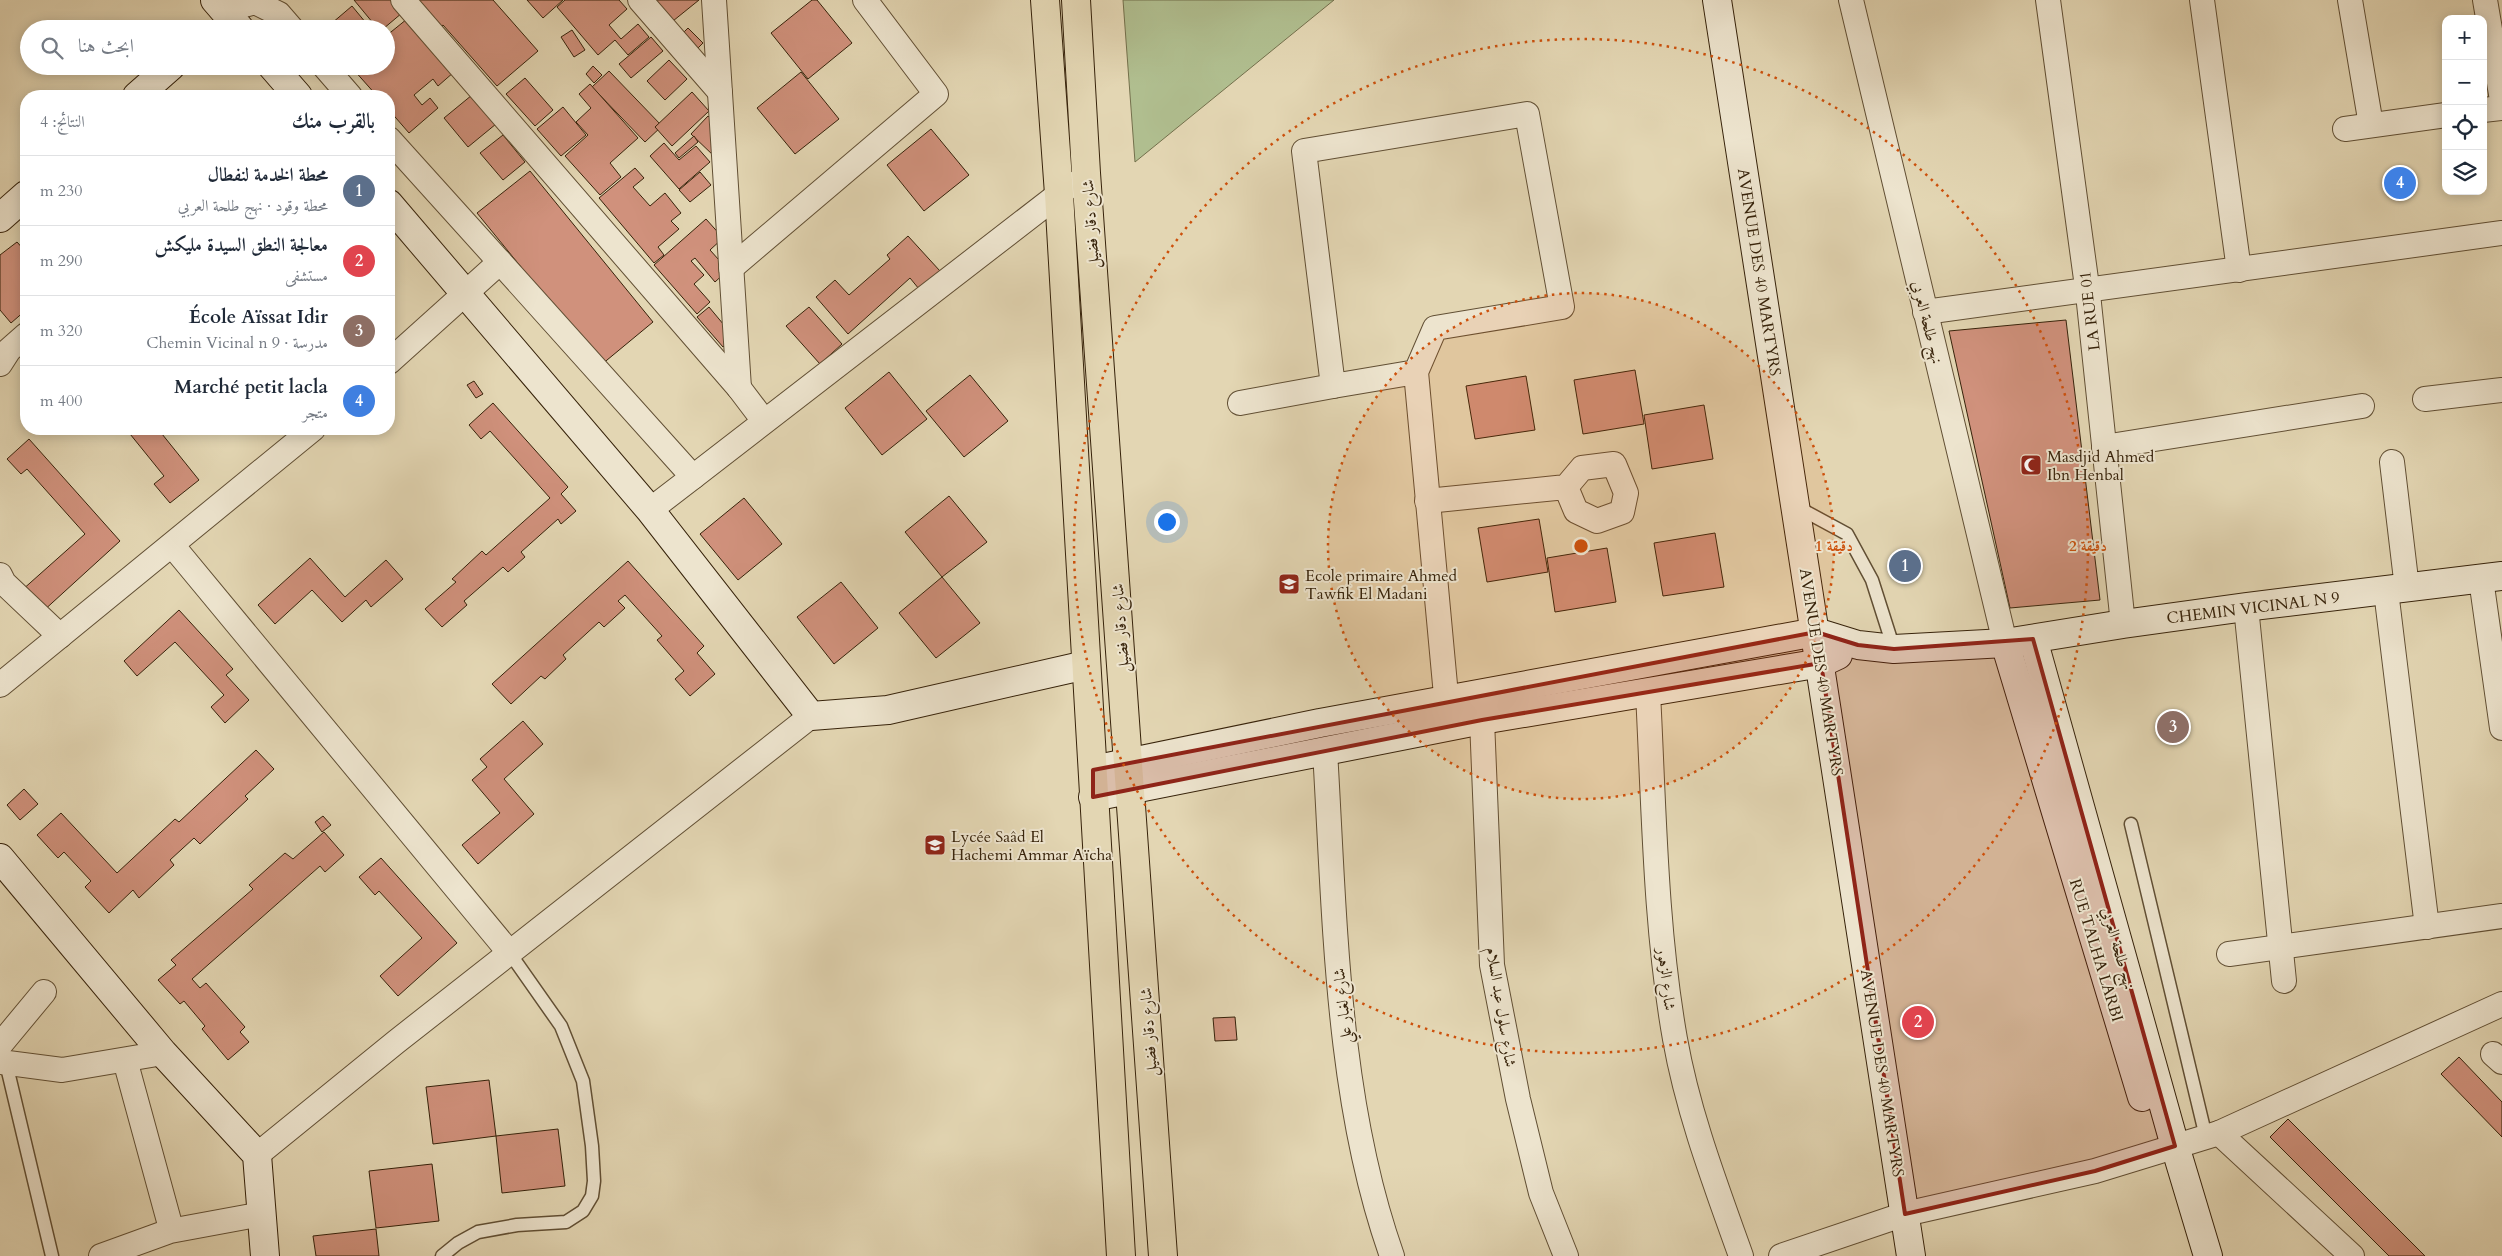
<!DOCTYPE html>
<html lang="ar">
<meta charset="utf-8">
<style>
body{margin:0;font-family:Cardo,Amiri,serif;background:#f2f2f3;color:#1f2937;direction:rtl}
.controls{position:absolute;right:15px;top:15px;display:grid;overflow:hidden;border-radius:10px;box-shadow:0 2px 12px #0003}
.controls button{width:45px;height:45px;display:grid;place-items:center;padding:0;border:0;border-bottom:1px solid #e0e1e3;background:#fff;color:#1f2937;font:25px sans-serif}
.you{position:absolute;left:1166px;top:521px;width:18px;height:18px;margin:-12px;border:4px solid #fff;border-radius:50%;background:#1a73e8;box-shadow:0 0 0 8px #1a73e833}
.badge{display:grid;place-items:center;width:32px;height:32px;border-radius:50%;background:#0f766e;color:#fff;font-size:16px;font-weight:700}
.pin{position:absolute;translate:-50% -50%;border:2px solid #fff;box-shadow:0 1px 5px #0006}
.list{margin:0;padding:0;list-style:none}
h2{display:flex;justify-content:space-between;align-items:center;height:65px;margin:0;padding:0 20px;font-size:21px}
h2 small{font-size:16px;font-weight:400;color:#747a83}
.list li{display:grid;grid-template-columns:32px 1fr auto;gap:15px;align-items:center;box-sizing:border-box;height:70px;padding:0 20px;border-top:1px solid #e0e1e3}
.list b{display:block;font-size:19px;white-space:nowrap}
.list p{margin:0;font-size:16px;white-space:nowrap;color:#747a83}
.list em{font-size:16px;font-style:normal;color:#747a83}
.icon{flex:none;width:28px;height:28px;fill:none;stroke:currentColor;stroke-width:2;stroke-linecap:round;stroke-linejoin:round}
.map{position:relative;flex:none;width:2502px;height:1256px;overflow:hidden;direction:ltr}
.search{position:absolute;background:#fff;box-shadow:0 2px 12px #0003;left:20px;top:20px;width:375px;height:55px;display:flex;align-items:center;gap:12px;box-sizing:border-box;padding:0 18px;border-radius:28px;color:#747a83;font-size:19px}
.panel{position:absolute;background:#fff;box-shadow:0 2px 12px #0003;left:20px;top:90px;width:375px;height:345px;border-radius:20px;direction:rtl}
.map>svg:first-child{display:block}
</style>
<div class="map">
<svg width="2502" height="1256" viewBox="0 0 2502 1256">
<rect width="100%" height="100%" fill="#e3d6b3"/>
<filter id="stains"><feTurbulence type="fractalNoise" baseFrequency=".004" numOctaves="4"/><feColorMatrix values="0 0 0 0 .2 0 0 0 0 .09 0 0 0 0 .02 0 0 0 .5 -.17"/></filter>
<radialGradient id="worn" r=".72"><stop offset=".6" stop-color="#630" stop-opacity="0"/><stop offset="1" stop-color="#630" stop-opacity=".3"/></radialGradient>
<!-- green -->
<polygon fill="#b0be8f" stroke="#73704c" points="1123,0 1334,0 1135,162"/>
<!-- building -->
<g fill="#d0917c" stroke="#36220a">
<polygon points="354,0 391,0 402,13 383,29 378,29"/>
<polygon points="412,0 493,0 538,51 497,86 443,25 438,29"/>
<polygon points="527,0 563,0 543,18"/>
<polygon points="565,0 619,0 627,9 609,25 621,39 638,24 649,37 628,55 615,40 598,55 557,7"/>
<polygon points="647,0 699,0 668,25"/>
<polygon points="812,0 817,0 852,43 808,79 771,33"/>
<polygon points="352,6 371,29 325,29"/>
<polygon points="407,19 454,72 438,86 433,79 414,95 422,105 430,98 438,108 409,133 389,110 389,96 377,96 353,69 350,72 345,66 386,66 386,36"/>
<polygon points="688,28 703,43 698,48 683,33"/>
<polygon points="572,30 585,50 574,57 561,37"/>
<polygon points="651,37 663,51 631,78 619,64"/>
<polygon points="669,60 687,79 665,100 647,81"/>
<polygon points="593,66 602,75 594,83 586,74"/>
<polygon points="609,71 662,126 645,142 592,87"/>
<polygon points="801,72 839,119 795,154 757,108"/>
<polygon points="525,78 553,110 535,126 506,94"/>
<polygon points="590,84 638,138 610,163 621,177 600,195 565,156 588,135 576,122 591,108 579,94"/>
<polygon points="692,92 709,111 672,146 655,127"/>
<polygon points="472,95 496,124 468,147 444,118"/>
<polygon points="563,107 586,135 561,156 537,129"/>
<polygon points="708,116 732,140 715,157 691,134"/>
<polygon points="931,129 969,175 924,211 887,165"/>
<polygon points="503,135 525,162 503,180 480,153"/>
<polygon points="694,136 698,142 679,158 675,153"/>
<polygon points="664,143 679,160 696,146 710,162 679,189 650,156"/>
<polygon points="635,168 644,178 633,187 650,206 665,193 681,213 671,221 679,229 658,247 664,255 654,263 599,198"/>
<polygon points="530,171 653,322 601,365 477,213"/>
<polygon points="700,172 711,185 690,202 679,190"/>
<polygon points="706,219 723,238 710,250 728,270 715,282 695,258 691,261 704,275 694,284 710,302 697,314 654,265"/>
<polygon points="908,236 940,271 919,289 910,278 848,334 816,297 835,280 849,295 890,259 887,255"/>
<polygon points="17,242 26,252 26,310 11,323 0,310 0,255"/>
<polygon points="709,307 734,337 723,347 697,317"/>
<polygon points="809,307 842,344 820,364 786,326"/>
<polygon points="2066,320 2100,600 2010,608 1949,331"/>
<polygon points="1635,370 1644,424 1583,434 1574,380"/>
<polygon points="889,372 927,419 882,455 845,408"/>
<polygon points="970,375 1008,421 964,457 926,411"/>
<polygon points="1526,376 1535,430 1475,439 1466,386"/>
<polygon points="474,381 483,394 476,398 467,385"/>
<polygon points="493,403 568,487 561,494 576,511 561,524 558,519 521,552 525,557 508,572 503,567 464,601 467,605 442,627 425,609 456,582 452,579 482,551 486,555 550,498 490,431 481,439 469,425"/>
<polygon points="1704,405 1713,459 1652,469 1644,415"/>
<polygon points="126,429 158,429 199,480 170,503 154,484 164,476"/>
<polygon points="29,439 120,541 41,613 21,591 85,534 27,469 21,474 7,459"/>
<polygon points="949,496 987,542 942,577 905,532"/>
<polygon points="744,498 782,544 738,580 700,534"/>
<polygon points="1539,519 1548,572 1487,582 1478,528"/>
<polygon points="1715,533 1724,587 1663,596 1654,543"/>
<polygon points="1607,548 1616,602 1555,612 1547,558"/>
<polygon points="310,558 345,597 386,560 403,579 371,607 366,600 342,622 312,590 275,624 258,605"/>
<polygon points="628,561 704,646 697,653 715,674 690,696 675,679 684,671 657,640 662,636 625,595 618,601 625,608 604,627 599,622 563,655 566,659 545,679 541,676 511,704 492,684"/>
<polygon points="942,577 980,623 936,658 899,613"/>
<polygon points="841,582 878,628 834,664 797,617"/>
<polygon points="179,610 233,669 226,675 249,700 225,723 211,707 224,695 175,642 137,676 124,661"/>
<polygon points="523,721 543,744 504,779 534,814 478,864 462,845 500,813 472,780 487,767 480,759"/>
<polygon points="256,750 274,769 245,796 248,799 200,844 194,838 170,860 174,865 139,898 133,890 109,913 85,887 91,881 64,852 58,858 37,835 61,813 117,873 175,819 179,822"/>
<polygon points="24,789 38,804 20,820 7,805"/>
<polygon points="323,816 331,825 322,832 315,822"/>
<polygon points="324,832 344,855 325,872 320,866 192,979 200,988 206,983 245,1027 240,1032 249,1042 228,1060 202,1029 205,1026 184,1001 180,1004 158,980 176,965 171,960 253,889 249,885 285,853 293,859"/>
<polygon points="381,858 457,943 398,996 380,976 422,938 379,891 375,895 359,877"/>
<polygon points="1235,1017 1237,1040 1215,1041 1213,1018"/>
<polygon points="2459,1057 2502,1102 2502,1137 2441,1074"/>
<polygon points="489,1080 496,1136 433,1144 426,1087"/>
<polygon points="2288,1119 2425,1256 2389,1256 2270,1137"/>
<polygon points="558,1129 565,1186 502,1193 496,1136"/>
<polygon points="432,1164 439,1221 376,1228 369,1171"/>
<polygon points="376,1229 379,1256 316,1256 313,1236"/>
</g>
<g fill="none" stroke-linecap="round" stroke-linejoin="round">
<!-- lane casing -->
<g stroke="#614f34" stroke-width="15">
<g id="lane">
<polyline points="1797,507 1847,534 1872,580 1894,649"/>
<polyline points="2131,824 2206,1137"/>
<polyline points="6,1063 52,1256"/>
<polyline points="442,1256 458,1243 478,1232 517,1225 566,1222 583,1211 592,1196 594,1181 592,1146 583,1081 561,1026 509,952"/>
</g>
</g>
<!-- street casing -->
<g stroke="#614f34" stroke-width="26">
<g id="street">
<polyline points="403,0 739,388 764,421"/>
<polyline points="640,0 720,92"/>
<polyline points="714,0 739,388"/>
<polyline points="1851,0 2005,643"/>
<polyline points="2048,0 2088,294 2123,624"/>
<polyline points="2202,0 2239,270"/>
<polyline points="2350,0 2371,125"/>
<polyline points="2485,0 2502,100"/>
<polyline points="228,14 241,6 255,2 279,14 292,29"/>
<polyline points="324,66 350,96"/>
<polyline points="2483,110 2502,108"/>
<polyline points="2345,129 2446,115"/>
<polyline points="389,139 500,262"/>
<polyline points="731,268 936,94 865,0"/>
<polyline points="1925,312 2502,233"/>
<polyline points="389,362 500,262 693,477 1072,184"/>
<polyline points="0,364 9,350 26,335"/>
<polyline points="1416,372 1333,386 1304,151 1527,114 1562,307 1435,328 1416,372 1448,717"/>
<polyline points="2425,399 2502,390"/>
<polyline points="1240,403 1333,386"/>
<polyline points="2104,447 2362,406"/>
<polyline points="2392,462 2407,588"/>
<polyline points="1427,501 1566,487 1576,511 1597,521 1622,512 1626,493 1614,464 1582,468 1566,487"/>
<polyline points="650,510 693,477"/>
<polyline points="172,545 509,952"/>
<polyline points="0,575 4,583 60,636"/>
<polyline points="2481,579 2502,728"/>
<polyline points="2386,591 2427,927"/>
<polyline points="2246,607 2284,981"/>
<polyline points="0,685 313,429"/>
<path d="M1648,693C1654,808 1655,926 1675,1039C1688,1113 1716,1186 1741,1256"/>
<polyline points="1482,720 1492,965 1518,1099 1541,1193 1566,1256"/>
<path d="M1325,751C1335,916 1336,1099 1392,1256"/>
<polyline points="2229,954 2502,916"/>
<polyline points="0,1045 44,992"/>
<polyline points="2493,1054 2502,1062"/>
<polyline points="125,1060 169,1221"/>
<polyline points="0,1062 62,1070 163,1053"/>
<polyline points="2219,1133 2352,1256"/>
<polyline points="257,1155 396,1042 811,716"/>
<polyline points="101,1256 170,1231 262,1214"/>
<polyline points="1781,1256 1905,1214 2095,1171 2219,1133 2502,1004"/>
</g>
</g>
<!-- secondary casing -->
<g stroke="#36220a" stroke-width="30">
<g id="secondary">
<polyline points="215,0 240,29"/>
<polyline points="1717,0 1911,1256"/>
<polyline points="272,66 298,96"/>
<polyline points="137,96 171,66"/>
<polyline points="389,204 650,510 811,716 888,710 1086,665"/>
<polyline points="0,218 26,195"/>
<polyline points="2033,639 2175,1146 2208,1256"/>
<polyline points="2005,643 2142,1097"/>
<polyline points="1093,770 1320,723 1816,632 1858,645 1894,649 2005,643 2123,624 2246,607 2502,576"/>
<polyline points="1093,797 1482,720 1821,663 1838,655"/>
<polyline points="0,858 163,1053 257,1155 265,1256"/>
</g>
</g>
<!-- primary casing -->
<g stroke="#36220a" stroke-width="30">
<g id="primary">
<polyline points="1045,0 1059,194 1121,1256"/>
<polyline points="1076,0 1086,173 1163,1256"/>
</g>
</g>
<!-- lane -->
<use href="#lane" stroke="#ede4ce" stroke-width="12"/>
<!-- street -->
<use href="#street" stroke="#ede4ce" stroke-width="24"/>
<!-- secondary -->
<use href="#secondary" stroke="#ede4ce" stroke-width="28"/>
<!-- primary -->
<use href="#primary" stroke="#e3d6b3" stroke-width="28"/>
</g>
<!-- marked area -->
<path fill="#8f2418" fill-opacity="0.2" stroke="#8f2418" stroke-width="4" stroke-linejoin="round" d="M1816,632L1858,645L1894,649L2033,639L2175,1146L2095,1171L1905,1214L1821,663L1482,720L1093,797V770Z"/>
<!-- distance rings -->
<circle cx="1581" cy="546" r="253" fill="#cd510c" fill-opacity=".12"/>
<g fill="none" stroke="#cd510c" stroke-width="2.5" stroke-dasharray="2.5 5">
<circle cx="1581" cy="546" r="253"/>
<circle cx="1581" cy="546" r="507"/>
</g>
<!-- icons -->
<defs>
<g id="mosque-square" transform="scale(1.125)"><rect x="-9" y="-9" width="18" height="18" rx="4" fill="#8f2418" stroke="#ede4ce"/><path d="M3.5-4.9A6 6 0 1 0 3.5 4.9A5 5 0 1 1 3.5-4.9Z" fill="#fff"/></g>
<g id="school-square" transform="scale(1.125)"><rect x="-9" y="-9" width="18" height="18" rx="4" fill="#8f2418" stroke="#ede4ce"/><path d="M0-5L7-2L0 1L-7-2ZM-4 1L0 2.5L4 1V4Q0 6-4 4Z" fill="#fff"/></g>
</defs>
<g fill-rule="evenodd">
<use href="#mosque-square" x="2031" y="465"/>
<use href="#school-square" x="1289" y="584"/>
<use href="#school-square" x="935" y="845"/>
</g>
<g text-anchor="middle" stroke-width="4" stroke-linejoin="round" paint-order="stroke">
<!-- street labels -->
<g font-size="16" fill="#36220a" stroke="#ede4ce">
<text transform="translate(1090 224) rotate(-94)" y="6">شارع دقار فضيل</text>
<text transform="translate(1760 272) rotate(81)" y="6">AVENUE DES 40 MARTYRS</text>
<text transform="translate(2089 311) rotate(-97)" y="6">LA RUE 01</text>
<text transform="translate(1928 322) rotate(76)" y="6">نهج طلحة العربي</text>
<text transform="translate(2253 607) rotate(-7)" y="6">CHEMIN VICINAL N 9</text>
<text transform="translate(1120 628) rotate(-94)" y="6">شارع دقار فضيل</text>
<text transform="translate(1822 672) rotate(81)" y="6">AVENUE DES 40 MARTYRS</text>
<text transform="translate(2119 948) rotate(74)" y="6">نهج طلحة العربي</text>
<text transform="translate(2097 950) rotate(73)" y="6">RUE TALHA LARBI</text>
<text transform="translate(1667 979) rotate(83)" y="6">شارع الزهور</text>
<text transform="translate(1342 1006) rotate(-96)" y="6">شارع لغبار علي</text>
<text transform="translate(1502 1007) rotate(81)" y="6">شارع سلول عبد السلام</text>
<text transform="translate(1148 1032) rotate(-94)" y="6">شارع دقار فضيل</text>
<text transform="translate(1883 1073) rotate(81)" y="6">AVENUE DES 40 MARTYRS</text>
</g>
<!-- poi labels -->
<g font-size="16" fill="#36220a" stroke="#ede4ce" text-anchor="start">
<text x="2047" y="462">Masdjid Ahmed<tspan x="2047" dy="18">Ibn Henbal</tspan></text>
<text x="1305" y="581">Ecole primaire Ahmed<tspan x="1305" dy="18">Tawfik El Madani</tspan></text>
<text x="951" y="842">Lycée Saâd El<tspan x="951" dy="18">Hachemi Ammar Aïcha</tspan></text>
</g>
</g>
<circle cx="1581" cy="546" r="8" fill="#cd510c" stroke="#ede4ce" stroke-width="2.5"/>
<g font-size="15" text-anchor="middle" font-weight="bold" fill="#cd510c" stroke="#ede4ce" stroke-width="4" stroke-linejoin="round" paint-order="stroke">
<text x="1834" y="551">1 دقيقة</text>
<text x="2088" y="551">2 دقيقة</text>
</g>
<rect width="100%" height="100%" filter="url(#stains)"/>
<rect width="100%" height="100%" fill="url(#worn)"/>
</svg>
<div class="controls">
<button>+</button>
<button>−</button>
<button><svg class="icon" aria-label="locate" viewBox="0 0 24 24"><circle cx="12" cy="12" r="6"/><path d="M12 2v4M12 18v4M2 12h4M18 12h4"/></svg></button>
<button><svg class="icon" aria-label="layers" viewBox="0 0 24 24"><path d="M12 4l9 5-9 5-9-5zM3 14l9 5 9-5"/></svg></button>
</div>
<div class="you"></div>
<div class="pin badge" style="left:1905px;top:566px;background:#5c6f8a">1</div>
<div class="pin badge" style="left:1918px;top:1022px;background:#e0444e">2</div>
<div class="pin badge" style="left:2173px;top:727px;background:#8d6e63">3</div>
<div class="pin badge" style="left:2400px;top:183px;background:#3f7fe0">4</div>
<div class="search"><svg class="icon" aria-label="search" viewBox="0 0 24 24"><circle cx="10" cy="10" r="6"/><path d="M15 15l6 6"/></svg>ابحث هنا</div>
<section class="panel">
<h2>بالقرب منك<small>النتائج: 4</small></h2>
<ul class="list">
<li><span class="badge" style="background:#5c6f8a">1</span><div><b>محطة الخدمة لنفطال</b><p>محطة وقود · نهج طلحة العربي</p></div><em>230 m</em></li>
<li><span class="badge" style="background:#e0444e">2</span><div><b>معالجة النطق السيدة مليكش</b><p>مستشفى</p></div><em>290 m</em></li>
<li><span class="badge" style="background:#8d6e63">3</span><div><b>École Aïssat Idir</b><p>مدرسة · Chemin Vicinal n 9</p></div><em>320 m</em></li>
<li><span class="badge" style="background:#3f7fe0">4</span><div><b>Marché petit lacla</b><p>متجر</p></div><em>400 m</em></li>
</ul>
</section>
</div>
